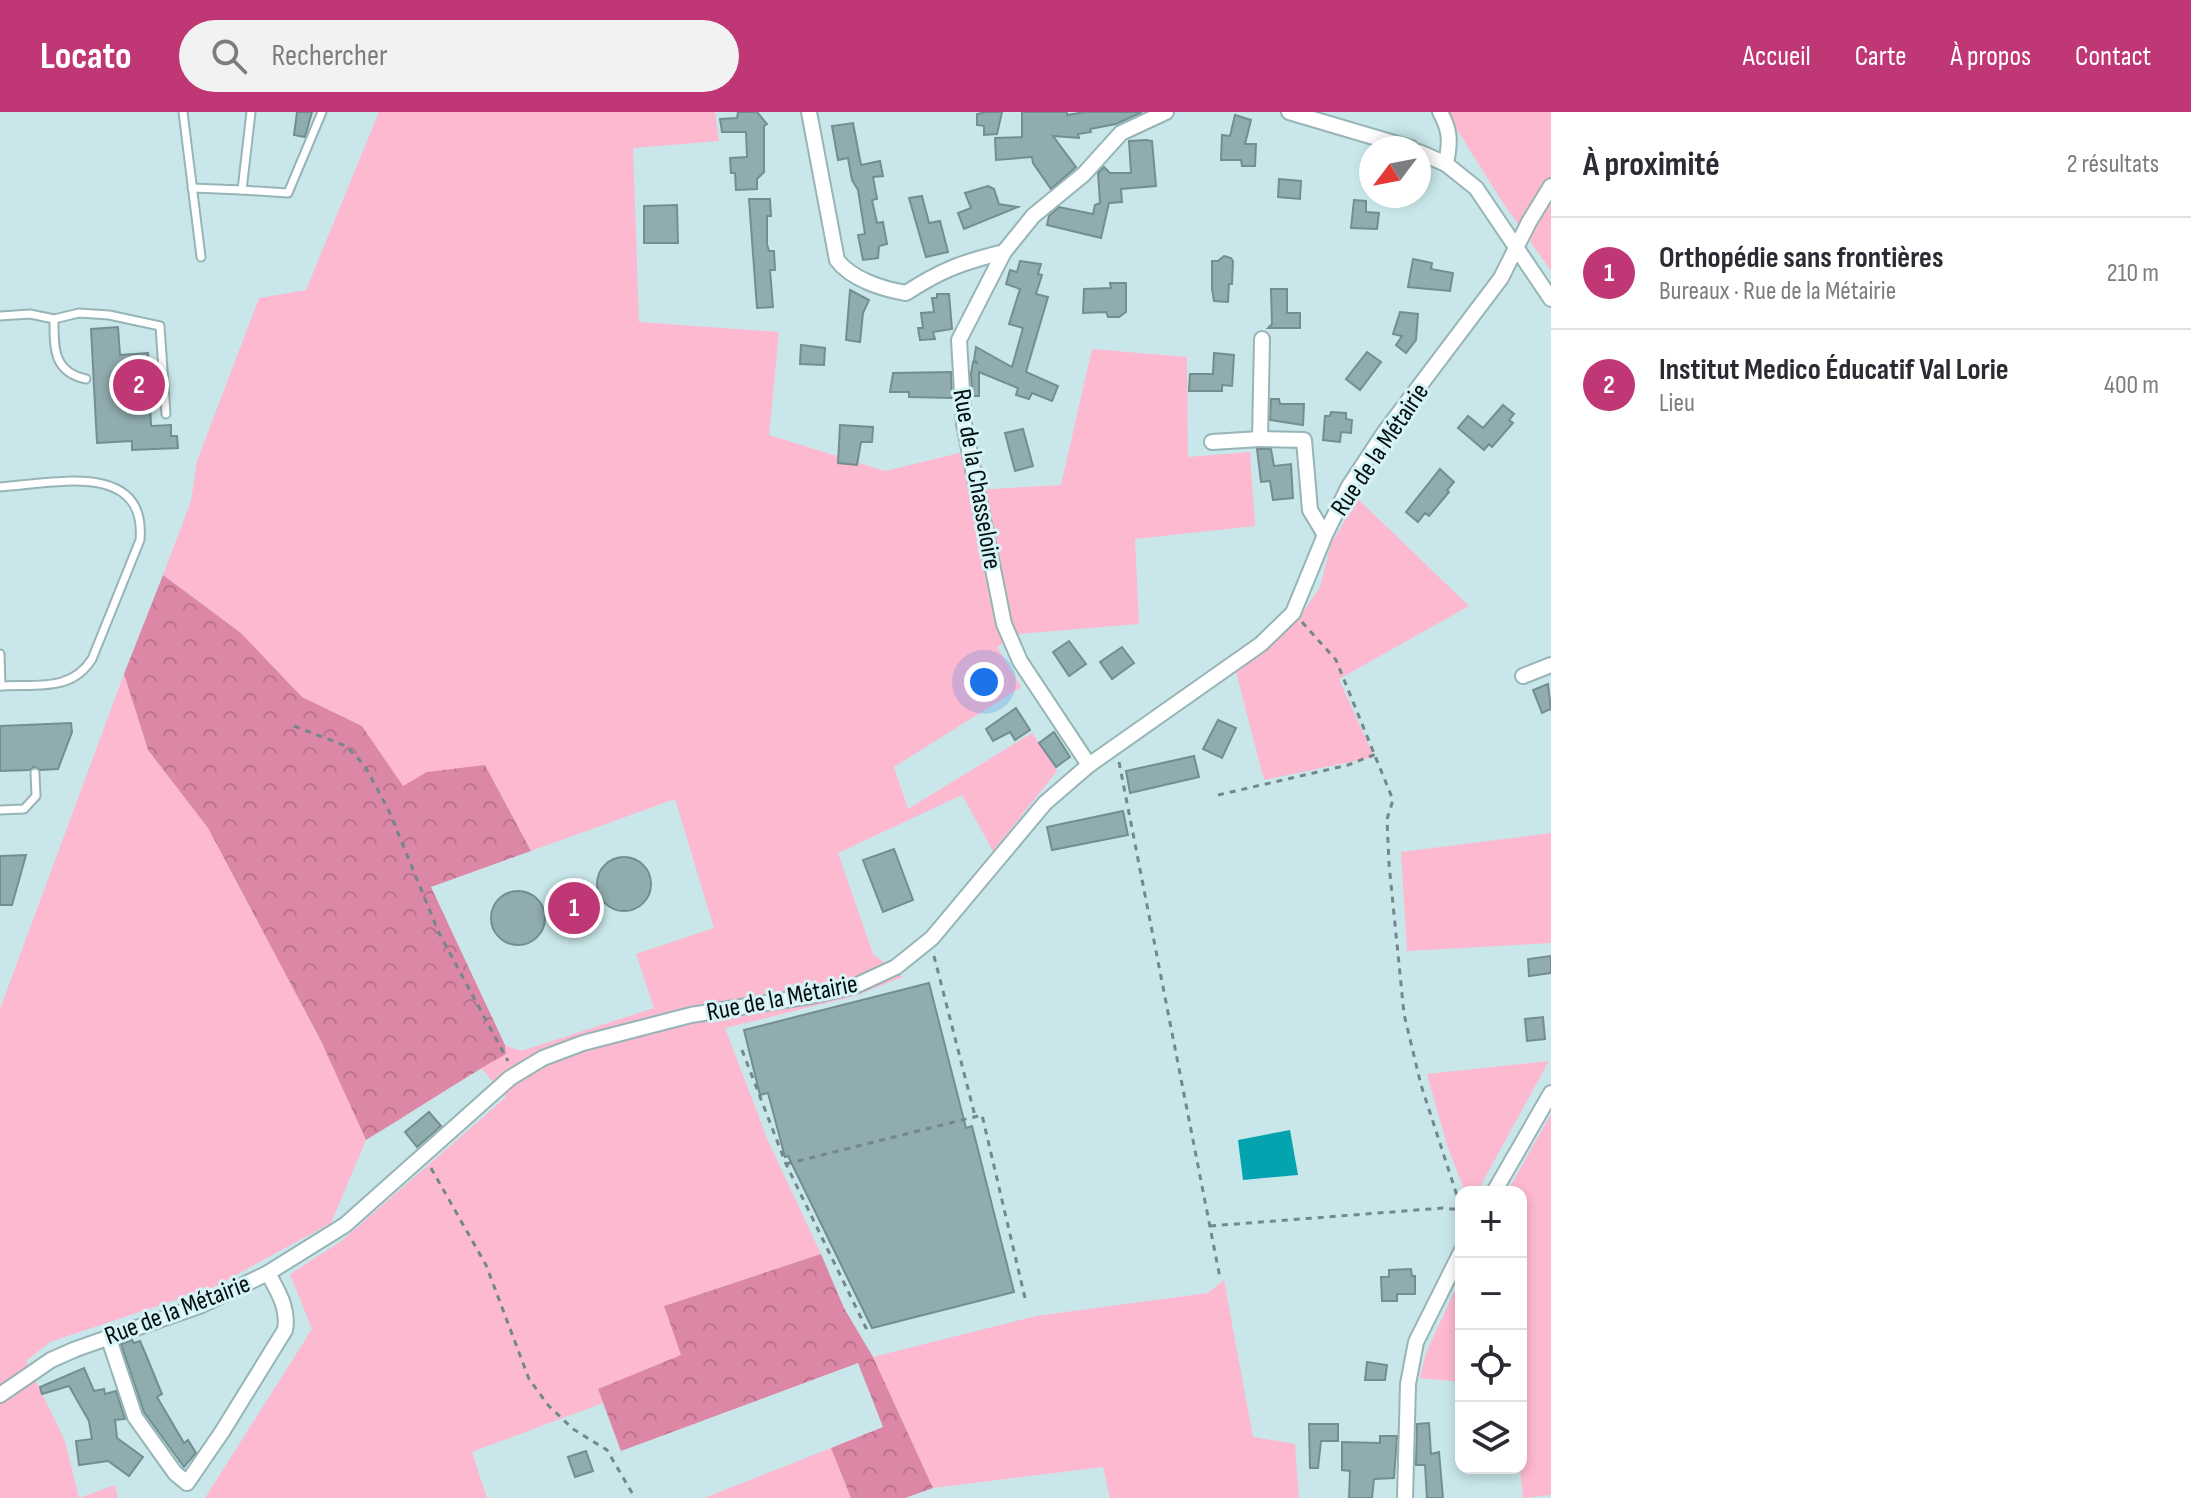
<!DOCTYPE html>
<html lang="fr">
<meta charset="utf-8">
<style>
body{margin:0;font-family:"Sofia Sans Condensed",sans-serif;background:#f2f2f3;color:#2b2b33}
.controls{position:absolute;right:24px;bottom:24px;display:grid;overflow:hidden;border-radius:16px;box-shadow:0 4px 12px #0003}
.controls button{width:72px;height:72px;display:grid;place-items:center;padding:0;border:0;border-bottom:2px solid #e1e1e2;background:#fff;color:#2b2b33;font:40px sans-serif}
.compass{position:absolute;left:1359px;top:24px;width:72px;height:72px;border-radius:50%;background:#fff;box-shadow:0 4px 12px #0003;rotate:238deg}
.you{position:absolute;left:984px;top:570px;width:28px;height:28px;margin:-20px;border:6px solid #fff;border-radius:50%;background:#1a73e8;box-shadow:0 0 0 12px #1a73e833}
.badge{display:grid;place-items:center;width:52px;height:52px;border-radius:50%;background:#bf3775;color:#fff;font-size:26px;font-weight:700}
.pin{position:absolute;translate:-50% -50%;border:4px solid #fff;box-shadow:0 2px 8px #0006}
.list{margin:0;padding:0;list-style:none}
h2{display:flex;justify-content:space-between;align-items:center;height:104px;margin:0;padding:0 32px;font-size:34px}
h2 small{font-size:26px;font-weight:400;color:#7c7c81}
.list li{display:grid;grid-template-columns:52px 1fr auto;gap:24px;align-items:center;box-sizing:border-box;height:112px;padding:0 32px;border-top:2px solid #e1e1e2}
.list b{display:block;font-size:30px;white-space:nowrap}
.list p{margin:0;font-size:26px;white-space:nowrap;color:#7c7c81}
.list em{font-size:26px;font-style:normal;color:#7c7c81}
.icon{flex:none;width:44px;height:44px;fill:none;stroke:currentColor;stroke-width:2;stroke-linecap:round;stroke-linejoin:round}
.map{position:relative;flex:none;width:1551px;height:1386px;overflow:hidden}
header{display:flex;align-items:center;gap:48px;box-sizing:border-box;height:112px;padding:0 40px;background:#bf3775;color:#fff}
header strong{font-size:38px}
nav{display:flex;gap:44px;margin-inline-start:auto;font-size:28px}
.search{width:560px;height:72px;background:#f2f2f3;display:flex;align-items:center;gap:20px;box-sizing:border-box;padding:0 28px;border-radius:44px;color:#7c7c81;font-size:30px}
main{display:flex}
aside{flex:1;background:#fff}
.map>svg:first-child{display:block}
</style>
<header>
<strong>Locato</strong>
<div class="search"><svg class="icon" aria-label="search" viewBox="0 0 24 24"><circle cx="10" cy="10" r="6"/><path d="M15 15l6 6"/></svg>Rechercher</div>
<nav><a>Accueil</a><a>Carte</a><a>À propos</a><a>Contact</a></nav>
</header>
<main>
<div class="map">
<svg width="1551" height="1386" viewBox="0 0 1551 1386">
<defs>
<pattern id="forest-crowns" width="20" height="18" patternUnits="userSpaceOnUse" patternTransform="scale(2)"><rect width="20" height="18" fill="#dd87a6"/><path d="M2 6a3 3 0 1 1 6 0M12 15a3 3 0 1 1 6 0" fill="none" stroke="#bc738e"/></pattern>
</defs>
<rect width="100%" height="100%" fill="#c9e7ea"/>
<!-- grass -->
<g fill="#fdb9d0">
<polygon points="379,0 715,0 719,29 633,36 639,210 779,220 769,323 885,359 964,340 972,378 1061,373 1092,237 1187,245 1188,345 1250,340 1255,414 1135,427 1139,512 1017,522 997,535 1021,575 894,655 908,697 1032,621 1057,659 993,739 962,683 838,741 873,842 903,865 855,884 725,916 768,1029 821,1142 664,1194 682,1243 598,1277 603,1291 472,1340 487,1386 205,1386 312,1217 290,1162 340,1130 362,1111 506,985 481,956 506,942 505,933 521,939 654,896 636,842 714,816 675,687 531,739 485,653 403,675 362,614 302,585 241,521 163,463 191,389 197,349 259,186 306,178"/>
<polygon points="1446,0 1551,0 1551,159 1503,91"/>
<polygon points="1358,387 1469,494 1339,567 1374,645 1264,668 1236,560 1299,506 1320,475 1331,432"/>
<polygon points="124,562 148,638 208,716 321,929 366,1028 331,1111 214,1175 50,1230 26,1249 65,1329 79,1386 115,1373 118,1386 0,1386 0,897"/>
<polygon points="1551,721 1551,831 1407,839 1401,740"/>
<polygon points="1549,949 1477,1080 1465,1080 1447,1033 1427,962"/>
<polygon points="1551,1002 1551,1383 1523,1386 1520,1356 1521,1080 1507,1080"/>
<polygon points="1461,1165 1461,1270 1420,1266 1426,1241"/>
<polygon points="1224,1168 1253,1325 1295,1332 1299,1386 1110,1386 1103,1355 933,1376 873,1245 1036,1204 1208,1181"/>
<polygon points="831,1336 851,1386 704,1386"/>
</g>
<!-- forest -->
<g fill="url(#forest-crowns)">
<path d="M163,463L241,521L302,585L362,614L403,674L427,660L485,653L531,739L431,775L505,933L506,942C458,969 413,1000 366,1028L321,929L208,716L148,638L124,562Z"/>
<polygon points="821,1142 844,1196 873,1245 933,1376 905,1386 851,1386 831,1336 883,1315 858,1251 621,1339 598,1277 681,1243 664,1194"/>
</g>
<!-- water -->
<polygon fill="#04a3b0" points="1290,1018 1298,1063 1243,1068 1238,1028"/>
<!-- building -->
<g fill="#90acaf" stroke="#728e91" stroke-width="2">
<polygon points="297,0 312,0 305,25 294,23"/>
<polygon points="738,0 757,0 767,12 764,14 764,60 757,67 757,77 736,78 735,61 731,61 730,46 747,45 746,20 722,20 720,7 737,6"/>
<polygon points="986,0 1002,0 997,22 984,23 984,14 977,13 977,2"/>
<polygon points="1022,0 1067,0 1067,3 1085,0 1142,0 1116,12 1090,17 1091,20 1078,22 1079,26 1053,24 1076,55 1051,77 1033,51 1032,45 996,48 995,26 1022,25"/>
<polygon points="1235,3 1251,8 1245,32 1256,32 1255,54 1242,54 1241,48 1221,48 1222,23 1230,24"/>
<polygon points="853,11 861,53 880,49 883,64 873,65 877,87 872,88 877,111 883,110 887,132 879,134 878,146 863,148 858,123 865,122 858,78 852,68 848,46 838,48 832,14"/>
<polygon points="1146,28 1152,29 1156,74 1121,77 1122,90 1109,91 1101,126 1047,113 1049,104 1059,95 1093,102 1095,93 1100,91 1098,61 1104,55 1110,61 1131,61 1129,29"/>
<polygon points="1279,67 1301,69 1300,87 1278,85"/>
<polygon points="988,74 994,77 999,92 1018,95 964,117 958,101 971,96 965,81"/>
<polygon points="922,84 929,111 940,109 948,140 926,145 909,86"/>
<polygon points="749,87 770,87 771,104 767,104 767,132 769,139 774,139 775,158 770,158 773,195 757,196"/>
<polygon points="1354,88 1366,89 1366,100 1379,101 1377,117 1351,116"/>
<polygon points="677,93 678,131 644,131 644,94"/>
<polygon points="1224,144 1231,146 1233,149 1232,172 1229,172 1228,190 1214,189 1212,177 1212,149 1218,149"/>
<polygon points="1413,147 1432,151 1431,157 1453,161 1450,179 1408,175"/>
<polygon points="1020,149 1041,152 1038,162 1042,163 1036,182 1048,185 1026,260 1058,274 1052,289 1032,281 1029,287 1016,283 1018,276 979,260 979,284 972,284 971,262 973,250 978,251 974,248 976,235 1012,255 1023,216 1009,212 1020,177 1006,172 1010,158 1017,160"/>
<polygon points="1110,171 1126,171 1126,200 1119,205 1108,205 1106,200 1083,201 1084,177 1111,176"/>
<polygon points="1271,177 1287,177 1287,201 1300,201 1300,216 1268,216 1272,212"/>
<polygon points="850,178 869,188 863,201 860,230 846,228"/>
<polygon points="937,182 949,182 952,217 933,220 935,227 920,228 918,216 923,216 921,201 934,200 932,186 937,186"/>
<polygon points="1400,200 1418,202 1416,228 1406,241 1396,233 1402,224 1393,222"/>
<polygon points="118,215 120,243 148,241 151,314 171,313 171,324 177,324 178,336 132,338 132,329 97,331 91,217"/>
<polygon points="801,233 825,236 824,253 800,252"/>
<polygon points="1367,240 1381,250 1360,278 1346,267"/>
<polygon points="1214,241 1234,243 1232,274 1222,273 1222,279 1189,279 1190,262 1213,262"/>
<polygon points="951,260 952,286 909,285 909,280 890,280 893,261"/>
<polygon points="1271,287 1279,287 1280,292 1304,292 1303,313 1270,308"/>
<polygon points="1503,293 1514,302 1509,308 1513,311 1492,335 1489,332 1484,338 1458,316 1468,304 1483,316"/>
<polygon points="1331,300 1346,301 1346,307 1352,308 1351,321 1341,320 1340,330 1323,328 1325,304 1330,304"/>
<polygon points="840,313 873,315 872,330 861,330 857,353 838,351"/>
<polygon points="1023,317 1033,354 1015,359 1005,321"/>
<polygon points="1257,337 1271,337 1274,354 1291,352 1293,386 1273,388 1270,369 1261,370"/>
<polygon points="1440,357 1454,370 1447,378 1449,380 1429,404 1425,401 1418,410 1406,400"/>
<polygon points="1069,529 1086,552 1069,564 1053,540"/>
<polygon points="1122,535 1134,551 1112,567 1100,550"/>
<polygon points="1548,572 1551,597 1542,601 1533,578"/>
<polygon points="1016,596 1030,618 1015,628 1010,620 993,629 986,617"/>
<polygon points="1218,608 1236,616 1222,646 1203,637"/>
<polygon points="71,611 72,620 58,657 40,658 34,655 29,658 0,659 0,614"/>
<polygon points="1054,620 1070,645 1056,655 1039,631"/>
<polygon points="1194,644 1199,665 1130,681 1126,659"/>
<polygon points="1123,699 1128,723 1052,738 1047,715"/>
<polygon points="894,737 913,788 883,800 863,748"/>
<polygon points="26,743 12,793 0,793 0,744"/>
<circle cx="624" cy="772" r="27"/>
<circle cx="518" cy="806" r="27"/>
<polygon points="1551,844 1551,861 1529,864 1528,847"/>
<polygon points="929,871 966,1016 972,1014 1014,1180 872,1216 788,1044 785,1045 768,981 760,983 744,918"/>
<polygon points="1543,905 1545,927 1527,929 1525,907"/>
<polygon points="429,1000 441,1014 417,1035 405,1020"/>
<polygon points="1411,1157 1412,1164 1415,1164 1415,1182 1397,1182 1397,1189 1382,1189 1381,1165 1389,1165 1389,1158"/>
<polygon points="132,1228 134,1231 140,1229 146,1243 162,1282 157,1285 184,1331 188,1328 196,1341 184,1355 144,1300 121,1232"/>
<polygon points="1367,1250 1387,1253 1385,1268 1365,1268"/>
<polygon points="84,1256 94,1279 104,1277 105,1282 116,1279 125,1307 115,1308 117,1326 143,1345 129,1364 108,1349 79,1353 76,1329 92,1327 89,1309 69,1274 42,1282 40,1275"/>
<polygon points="1429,1311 1431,1342 1439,1340 1443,1386 1427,1386 1425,1353 1416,1353 1417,1312"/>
<polygon points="1309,1312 1338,1312 1338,1329 1321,1329 1318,1356 1310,1356"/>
<polygon points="1380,1324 1397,1324 1394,1366 1374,1367 1372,1386 1349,1386 1350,1359 1342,1358 1342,1330 1380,1331"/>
<polygon points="586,1339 593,1359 575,1365 568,1345"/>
</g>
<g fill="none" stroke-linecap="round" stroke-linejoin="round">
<!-- service casing -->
<g stroke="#97b4b7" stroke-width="11">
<g id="service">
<polyline points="183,0 201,145"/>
<polyline points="192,76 242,78 251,0"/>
<polyline points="242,78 288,81 322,0"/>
<polyline points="0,204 30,202 54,207 79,201 109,203 160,214 166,302"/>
<path d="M54,207C54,236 53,260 86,267"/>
<path d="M0,375C50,372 147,347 140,428L92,547C71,580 37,572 2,574"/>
<polyline points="0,542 1,574"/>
<polyline points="0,698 24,697 36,684 35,661"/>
</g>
</g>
<!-- minor casing -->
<g stroke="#97b4b7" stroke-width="18">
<g id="minor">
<path d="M809,0L837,148C851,167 882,177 906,181C941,158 963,150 1004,140"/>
<polyline points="1289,0 1411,36"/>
<path d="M1440,0C1451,19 1450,31 1446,52"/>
<polyline points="1419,40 1446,52 1476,76 1551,187"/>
<polyline points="1262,227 1260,327 1304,328 1310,398 1325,423"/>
<polyline points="1212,330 1260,327"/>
<polyline points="1523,564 1551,553"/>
<polyline points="1089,653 1020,549 1004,512 964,312 959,228 1004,140 1033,104 1084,62 1121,21 1166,0"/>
<polyline points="1494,1080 1551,981"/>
<path d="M108,1224L135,1305L175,1361L187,1371L222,1320L285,1218C289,1196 278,1180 268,1161"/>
<polyline points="0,1283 51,1248 76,1237 202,1193 268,1161 345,1113 510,966 543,946 583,931 691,903 811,884 855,874 896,855 932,826 1045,691 1089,653 1261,532 1293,501 1325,423 1349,374 1384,321 1501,166 1529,110 1551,74"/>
<polyline points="1405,1386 1408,1272 1416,1230 1461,1140"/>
</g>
</g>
<!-- path -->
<g stroke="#73888a" stroke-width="3" stroke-dasharray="6 6" stroke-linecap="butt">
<polyline points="1302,510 1336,548 1393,688 1387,707 1389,752 1404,902 1421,973 1461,1096"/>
<polyline points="294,614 346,634 365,654 389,699 439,821 508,949"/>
<polyline points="1119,650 1220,1166"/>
<polyline points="1218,683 1348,653 1376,642"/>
<polyline points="934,844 975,1004"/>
<polyline points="742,938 786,1052 867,1218"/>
<polyline points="786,1052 982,1003 1025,1186"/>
<polyline points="431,1056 486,1153 529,1267 548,1293 573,1317 607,1338 635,1386"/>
<polyline points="1210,1114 1443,1096 1461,1098"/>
</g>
<!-- service -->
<use href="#service" stroke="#fff" stroke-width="7"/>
<!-- minor -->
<use href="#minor" stroke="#fff" stroke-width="14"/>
</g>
<g text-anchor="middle" stroke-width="6" stroke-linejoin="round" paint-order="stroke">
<!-- street labels -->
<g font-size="26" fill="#050e0f" stroke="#d6f4f8">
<text transform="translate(1379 337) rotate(-56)" y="9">Rue de la Métairie</text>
<text transform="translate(978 367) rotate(80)" y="9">Rue de la Chasseloire</text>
<text transform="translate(782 885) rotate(-11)" y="9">Rue de la Métairie</text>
<text transform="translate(177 1197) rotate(-21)" y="9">Rue de la Métairie</text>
</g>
</g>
</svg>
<div class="controls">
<button>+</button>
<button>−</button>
<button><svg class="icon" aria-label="locate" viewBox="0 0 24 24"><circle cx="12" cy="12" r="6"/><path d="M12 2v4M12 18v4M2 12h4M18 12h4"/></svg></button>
<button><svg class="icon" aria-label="layers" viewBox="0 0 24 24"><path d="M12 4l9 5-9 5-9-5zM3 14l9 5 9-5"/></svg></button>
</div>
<svg class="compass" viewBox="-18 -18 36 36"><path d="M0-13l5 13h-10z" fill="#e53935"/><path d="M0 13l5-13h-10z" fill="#7c7c81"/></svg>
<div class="you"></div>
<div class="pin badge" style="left:574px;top:796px">1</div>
<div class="pin badge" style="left:139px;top:273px">2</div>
</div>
<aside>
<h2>À proximité<small>2 résultats</small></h2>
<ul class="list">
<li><span class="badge">1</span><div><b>Orthopédie sans frontières</b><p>Bureaux · Rue de la Métairie</p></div><em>210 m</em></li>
<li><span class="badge">2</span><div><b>Institut Medico Éducatif Val Lorie</b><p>Lieu</p></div><em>400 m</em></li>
</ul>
</aside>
</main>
